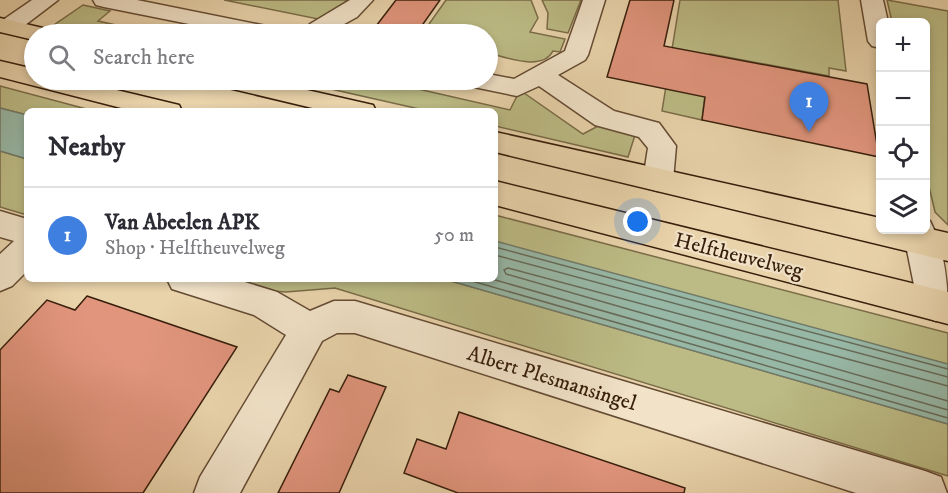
<!DOCTYPE html>
<meta charset="utf-8">
<style>
body{margin:0;font-family:"IM FELL DW Pica",serif;background:#f2f2f3;color:#2b2b33}
.controls{position:absolute;right:18px;top:18px;display:grid;overflow:hidden;border-radius:9px;box-shadow:0 3px 9px #0003}
.controls button{width:54px;height:54px;display:grid;place-items:center;padding:0;border:0;border-bottom:2px solid #e1e1e2;background:#fff;color:#2b2b33;font:30px sans-serif}
.you{position:absolute;left:638px;top:222px;width:21px;height:21px;margin:-15px;border:4px solid #fff;border-radius:50%;background:#1a73e8;box-shadow:0 0 0 9px #1a73e833}
.badge{display:grid;place-items:center;width:39px;height:39px;border-radius:50%;background:#1a73e8;color:#fff;font-size:20px;font-weight:700}
.pin{position:absolute;translate:-50% -50px;filter:drop-shadow(0 2px 3px #0008)}
.pin::after{content:'';position:absolute;top:32px;width:21px;height:18px;background:inherit;clip-path:polygon(0 0,100% 0,50% 100%)}
.list{margin:0;padding:0;list-style:none}
h2{display:flex;justify-content:space-between;align-items:center;height:78px;margin:0;padding:0 24px;font-size:26px}
h2 small{font-size:20px;font-weight:400;color:#7c7c81}
.list li{display:grid;grid-template-columns:39px 1fr auto;gap:18px;align-items:center;box-sizing:border-box;height:96px;padding:0 24px;border-top:2px solid #e1e1e2}
.list b{display:block;font-size:22px;white-space:nowrap}
.list p{margin:0;font-size:20px;white-space:nowrap;color:#7c7c81}
.list em{font-size:20px;font-style:normal;color:#7c7c81}
.icon{flex:none;width:33px;height:33px;fill:none;stroke:currentColor;stroke-width:2;stroke-linecap:round;stroke-linejoin:round}
.map{position:relative;flex:none;width:948px;height:493px;overflow:hidden}
.search{position:absolute;background:#fff;box-shadow:0 3px 9px #0003;left:24px;top:24px;width:474px;height:66px;display:flex;align-items:center;gap:15px;box-sizing:border-box;padding:0 21px;border-radius:33px;color:#7c7c81;font-size:22px}
.panel{position:absolute;background:#fff;box-shadow:0 3px 9px #0003;left:24px;top:108px;width:474px;height:174px;border-radius:9px}
.map>svg:first-child{display:block}
</style>
<div class="map">
<svg width="948" height="493" viewBox="0 0 948 493">
<rect width="100%" height="100%" fill="#e9d3ab"/>
<filter id="stains"><feTurbulence type="fractalNoise" baseFrequency=".00333" numOctaves="4"/><feColorMatrix values="0 0 0 0 .2 0 0 0 0 .09 0 0 0 0 .02 0 0 0 .5 -.17"/></filter>
<radialGradient id="worn" r=".72"><stop offset=".6" stop-color="#630" stop-opacity="0"/><stop offset="1" stop-color="#630" stop-opacity=".3"/></radialGradient>
<!-- green -->
<g fill="#bcbb85" stroke="#7a6c48" stroke-width="1.5">
<polygon points="224,0 347,0 333,15 323,20"/>
<path d="M446,0H531L538,18L530,32L565,39L560,52L553,51C542,72 506,57 488,53V34H422Z"/>
<polygon points="542,0 581,0 568,33 547,29 548,13"/>
<polygon points="680,0 838,0 846,71 829,68 829,76 710,54 702,120 662,111"/>
<polygon points="887,0 948,11 948,225 935,212 926,174 926,22 892,22"/>
<polygon points="83,5 110,11 98,21 157,34 94,34 54,25"/>
<polygon points="291,80 361,80 389,86 393,80 409,80 405,86 510,110 517,96 524,93 583,134 598,126 635,135 628,157 495,126 495,111 428,111"/>
<polygon points="0,86 94,111 27,111 27,115 0,108"/>
<polygon points="0,151 27,159 27,215 0,207"/>
<polygon points="495,215 948,333 948,365 495,242"/>
<polygon points="234,279 444,279 948,424 948,476 335,288 286,292 272,291"/>
</g>
<!-- water -->
<g fill="#97b8a7" stroke="#717a69" stroke-width="1.5">
<polygon points="0,108 27,115 27,159 0,151"/>
<polygon points="495,241 948,364 948,424 444,279 495,279"/>
</g>
<g fill="none" stroke-linecap="round" stroke-linejoin="round">
<!-- shore -->
<g stroke="#676b59" stroke-width="1.5">
<polyline points="495,247 948,369"/>
<polyline points="495,255 948,377"/>
<polyline points="465,279 948,418"/>
<polyline points="492,279 948,410"/>
<polyline points="948,386 508,268 504,270 506,274 948,401"/>
</g>
</g>
<!-- building -->
<g fill="#e1957d" stroke="#371e0b" stroke-width="1.5">
<polygon points="396,0 440,0 416,34 396,34 373,30"/>
<polygon points="630,0 674,0 664,46 867,84 879,157 702,120 705,97 607,77"/>
<polygon points="87,296 237,347 143,493 0,493 0,350 47,300 75,310"/>
<polygon points="348,375 386,387 339,493 278,493 330,389 339,392"/>
<polygon points="459,412 685,488 684,493 458,493 404,473 417,439 446,449"/>
</g>
<g fill="none" stroke-linecap="round" stroke-linejoin="round">
<!-- minor casing -->
<g stroke="#644b33" stroke-width="3">
<g id="minor">
<polygon points="32,0 58,0 16,32 0,32 0,22"/>
<polygon points="93,0 137,0 271,27 279,29 283,34 239,34 104,7 96,5"/>
<polygon points="350,0 373,0 357,17 326,34 301,34 310,24"/>
<polygon points="583,0 605,0 588,55 585,60 558,75 614,111 659,123 676,146 673,180 669,188 658,191 647,188 643,180 648,148 639,137 595,125 539,86 517,96 469,86 465,80 488,80 488,74 514,79 565,51"/>
<polygon points="861,0 883,0 888,22 880,22 880,48 872,46 868,41"/>
<polygon points="0,211 27,219 27,271 12,286 0,291 0,254 14,241 0,237"/>
<path d="M926,219L930,221C945,250 948,284 948,316L936,321L923,316L918,305L903,230H926Z"/>
<polygon points="167,279 235,279 277,292 310,311 334,301 355,301 925,471 941,477 947,493 856,493 355,333 337,333 322,341 240,493 194,493 200,477 286,335 254,315 172,289"/>
</g>
</g>
<!-- major casing -->
<g stroke="#371e0b" stroke-width="3">
<g id="major">
<polygon points="0,18 47,29 51,34 34,34 34,40 0,32"/>
<polygon points="0,61 34,69 34,80 75,80 179,105 182,111 133,111 0,77"/>
<polygon points="217,80 263,80 373,105 376,111 325,111 220,86"/>
<polygon points="495,132 880,218 880,230 926,228 948,233 948,261 495,152"/>
<polygon points="495,181 948,292 948,324 495,205"/>
</g>
</g>
<!-- minor -->
<use href="#minor" fill="#f1e2c8" fill-rule="evenodd"/>
<!-- major -->
<use href="#major" fill="#e9d3ab" fill-rule="evenodd"/>
</g>
<g text-anchor="middle" stroke-width="4.5" stroke-linejoin="round" paint-order="stroke">
<!-- street labels -->
<g font-size="21" fill="#371e0b" stroke="#f1e2c8">
<text transform="translate(739 255) rotate(14)" y="7">Helftheuvelweg</text>
<text transform="translate(552 378) rotate(17)" y="7">Albert Plesmansingel</text>
</g>
</g>
<rect width="100%" height="100%" filter="url(#stains)"/>
<rect width="100%" height="100%" fill="url(#worn)"/>
</svg>
<div class="controls">
<button>+</button>
<button>−</button>
<button><svg class="icon" aria-label="locate" viewBox="0 0 24 24"><circle cx="12" cy="12" r="6"/><path d="M12 2v4M12 18v4M2 12h4M18 12h4"/></svg></button>
<button><svg class="icon" aria-label="layers" viewBox="0 0 24 24"><path d="M12 4l9 5-9 5-9-5zM3 14l9 5 9-5"/></svg></button>
</div>
<div class="you"></div>
<div class="pin badge" style="left:809px;top:132px;background:#3f7fe0">1</div>
<div class="search"><svg class="icon" aria-label="search" viewBox="0 0 24 24"><circle cx="10" cy="10" r="6"/><path d="M15 15l6 6"/></svg>Search here</div>
<section class="panel">
<h2>Nearby<small></small></h2>
<ul class="list">
<li><span class="badge" style="background:#3f7fe0">1</span><div><b>Van Abeelen APK</b><p>Shop · Helftheuvelweg</p></div><em>50 m</em></li>
</ul>
</section>
</div>
